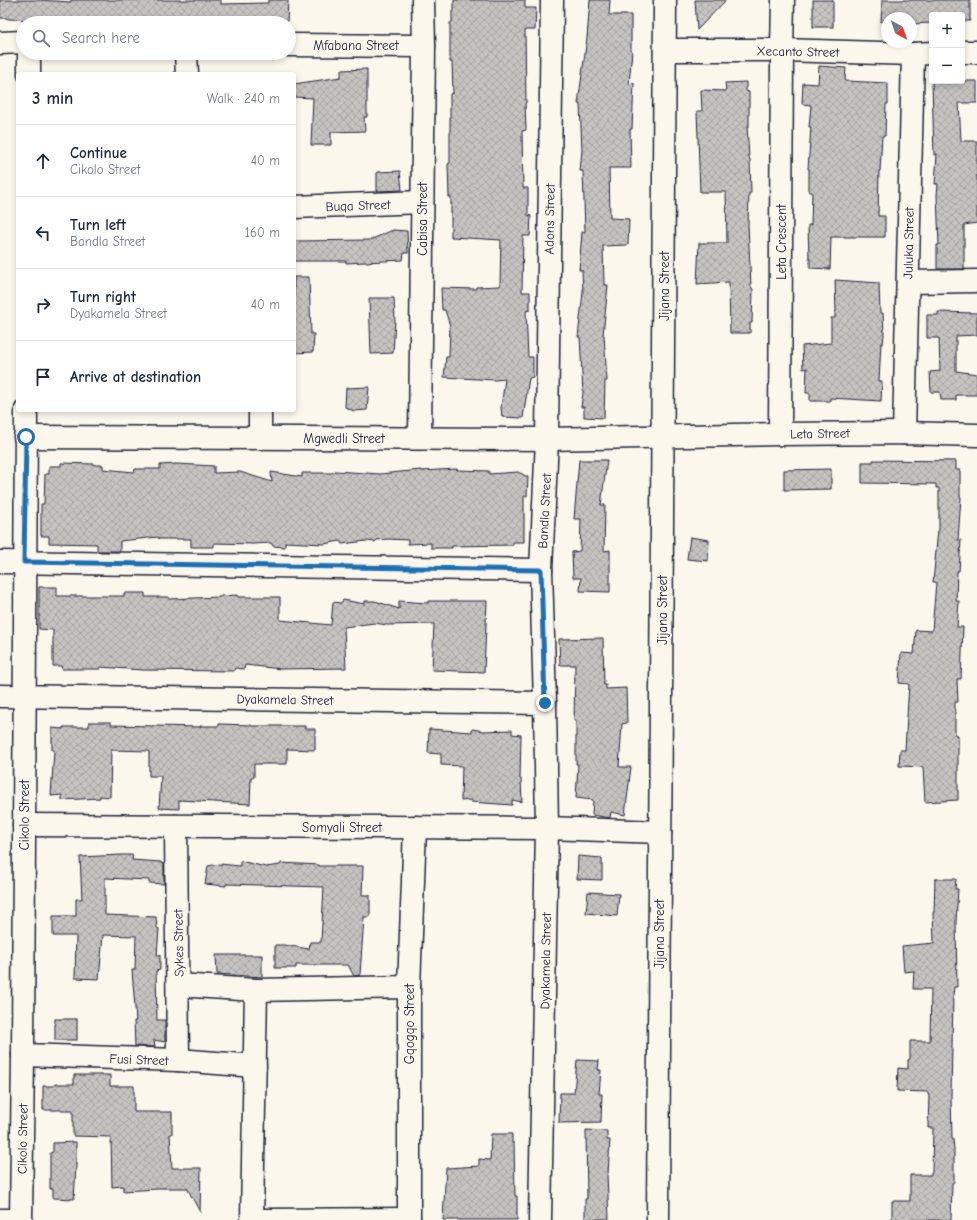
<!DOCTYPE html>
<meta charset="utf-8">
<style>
body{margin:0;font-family:"Comic Neue",sans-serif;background:#f6f6f7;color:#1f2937}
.controls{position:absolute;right:12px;top:12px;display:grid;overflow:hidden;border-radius:4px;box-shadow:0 2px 6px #0003}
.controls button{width:36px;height:36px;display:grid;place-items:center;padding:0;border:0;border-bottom:1px solid #e0e1e3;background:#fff;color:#1f2937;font:20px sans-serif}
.compass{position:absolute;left:881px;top:12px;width:36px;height:36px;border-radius:50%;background:#fff;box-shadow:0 2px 6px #0003;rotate:140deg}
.stop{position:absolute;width:12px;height:12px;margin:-9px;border:3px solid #1f6fb2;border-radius:50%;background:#fff}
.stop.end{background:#1f6fb2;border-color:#fff;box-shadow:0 1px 4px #0008}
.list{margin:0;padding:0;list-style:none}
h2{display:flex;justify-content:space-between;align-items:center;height:52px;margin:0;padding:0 16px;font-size:17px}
h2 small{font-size:13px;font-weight:400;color:#747a83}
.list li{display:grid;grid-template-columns:26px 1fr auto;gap:12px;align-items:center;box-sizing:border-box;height:72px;padding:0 16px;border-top:1px solid #e0e1e3}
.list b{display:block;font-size:15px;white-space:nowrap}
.list p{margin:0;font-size:13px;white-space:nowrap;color:#747a83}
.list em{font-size:13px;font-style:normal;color:#747a83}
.icon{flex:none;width:22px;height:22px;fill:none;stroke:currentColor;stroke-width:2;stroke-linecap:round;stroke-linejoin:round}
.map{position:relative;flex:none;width:977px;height:1220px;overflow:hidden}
.search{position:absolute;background:#fff;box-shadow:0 2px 6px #0003;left:16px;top:16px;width:280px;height:44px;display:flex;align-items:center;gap:10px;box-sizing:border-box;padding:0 14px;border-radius:22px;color:#747a83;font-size:15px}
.panel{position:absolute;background:#fff;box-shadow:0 2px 6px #0003;left:16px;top:72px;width:280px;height:340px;border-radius:4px}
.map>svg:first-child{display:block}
</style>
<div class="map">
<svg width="977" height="1220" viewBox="0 0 977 1220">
<defs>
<pattern id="building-cross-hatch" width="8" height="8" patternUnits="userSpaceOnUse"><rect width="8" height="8" fill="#c6c2c0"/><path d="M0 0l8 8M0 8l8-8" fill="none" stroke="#aaa6a6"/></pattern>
</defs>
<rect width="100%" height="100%" fill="#fbf7ec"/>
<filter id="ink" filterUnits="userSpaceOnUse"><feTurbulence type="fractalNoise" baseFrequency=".025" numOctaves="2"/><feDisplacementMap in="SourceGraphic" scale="8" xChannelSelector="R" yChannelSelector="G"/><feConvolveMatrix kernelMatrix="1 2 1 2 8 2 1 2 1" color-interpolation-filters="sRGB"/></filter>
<g filter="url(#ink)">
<!-- building -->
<g fill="url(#building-cross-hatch)" stroke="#22223b">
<polygon points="0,0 38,0 71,2 71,0 221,0 221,4 268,3 268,0 288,0 287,23 268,23 268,20 232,23 210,22 209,21 200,20 200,19 159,17 159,23 145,23 145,20 90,19 89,23 56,18 56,23 46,23 43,20 8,19 7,18 0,18"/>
<polygon points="454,0 525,0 525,8 536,8 535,30 525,30 526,103 525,103 526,130 522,131 523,188 528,188 528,215 531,216 530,236 523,236 522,292 530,292 530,310 526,311 528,357 533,357 533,377 529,378 523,418 502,417 501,407 505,379 495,380 444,377 446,357 449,357 450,326 445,310 442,310 441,288 476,289 476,287 500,286 501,240 451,237 451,197 449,197 448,164 450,163 450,94 453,93 452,62 450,62 450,23 452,22 452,11 454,11"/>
<polygon points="590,0 610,0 609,15 631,15 631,51 632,51 629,84 634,83 632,129 630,129 631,168 609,168 610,218 629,219 628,245 603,246 604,285 608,285 603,335 604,335 607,381 605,381 604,418 584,417 584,407 581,407 583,393 580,337 578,337 583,292 582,270 579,270 582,232 585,232 583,171 580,171 582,150 580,104 578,104 587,38"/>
<polygon points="695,0 726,0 697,30"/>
<rect x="813" y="0" width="20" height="27"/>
<polygon points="882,0 970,0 970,21 962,21 962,15 932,15 932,23 911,24 911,18 887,18 887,23 881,22"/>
<polygon points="819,66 846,68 845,81 888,83 888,104 886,104 885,136 882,136 880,171 879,171 878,216 885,216 885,237 831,237 830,269 810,268 810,259 809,259 808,225 811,225 812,192 809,192 809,169 808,169 811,127 809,127 811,105 802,104 803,83 818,84"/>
<polygon points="367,69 367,117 364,117 365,131 331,132 331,145 311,145 313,98 294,97 294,84 341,77 341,70"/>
<polygon points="932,81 977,81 977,103 959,103 961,141 977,141 977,223 964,225 964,269 937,269 937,245 939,245 937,195 938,184 935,184 937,154 934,155"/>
<polygon points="746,82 746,91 749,92 749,127 747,126 749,158 750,159 751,193 749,193 748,225 751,287 753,289 752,323 750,323 750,333 730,333 729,282 697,284 699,243 727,243 726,192 700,192 697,111 702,111 701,90 726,91 725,83"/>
<polygon points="400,171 402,190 377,191 377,172"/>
<polygon points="393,230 407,231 408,253 404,253 403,260 346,263 346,261 294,261 294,241 370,240"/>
<polygon points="294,277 309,277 311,334 314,334 313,352 294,353"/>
<polygon points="835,280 879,283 880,313 883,313 884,334 883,344 881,343 879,381 882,381 881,401 830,398 830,401 810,401 810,393 806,393 807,368 803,369 802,346 831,343 831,318 835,318 835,312 836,312"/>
<polygon points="369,298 394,298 395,321 393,353 371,354"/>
<polygon points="938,312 977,313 977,335 956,336 956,371 977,374 977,395 956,395 956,400 941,400 940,392 931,392 930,372 940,371 939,338 927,338 927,315 938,315"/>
<polygon points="369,387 367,410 354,411 345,407 346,388"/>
<polygon points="579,460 607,460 601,505 605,505 604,551 610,550 610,592 580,591 581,578 573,578 572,552 580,551 581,519 574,519"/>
<polygon points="873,460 956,461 956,470 960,470 960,497 961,497 958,540 961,540 959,571 957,571 956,601 959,601 957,627 963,627 961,679 957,679 958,702 955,702 955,735 958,735 958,800 925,802 923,767 899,766 900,750 905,750 909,684 899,683 901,653 914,654 916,630 932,631 936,582 933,582 938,530 939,530 939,488 936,488 936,484 862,483 862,462 873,462"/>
<polygon points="61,463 94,464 94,465 103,465 103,469 134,472 135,469 160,469 160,465 177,464 214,466 214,473 240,472 272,482 271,472 302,477 302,473 332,473 335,471 380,474 421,470 421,471 457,469 457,470 489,471 489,474 518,472 528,477 527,496 524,496 524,542 513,542 513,545 452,546 452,548 431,548 431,543 408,544 408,540 388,539 377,540 375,542 366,541 342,544 340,541 324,544 285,542 285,547 273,546 271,543 253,544 214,543 214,547 191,547 191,539 159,539 158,537 120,541 120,551 97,551 97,544 49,543 49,536 41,536 41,504 44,504 45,474 49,474 49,466 61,466"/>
<polygon points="831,469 831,489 784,490 784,470"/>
<polygon points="690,537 709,540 708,561 687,559"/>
<polygon points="39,587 57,587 57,596 124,596 124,593 145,593 145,597 169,597 169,599 220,597 220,596 238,595 238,597 280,597 280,620 331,625 333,602 341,603 343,600 365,604 365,601 375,601 399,609 399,601 428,603 428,601 487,601 484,672 432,670 434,624 387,625 374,623 344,627 346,668 281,669 245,665 244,669 235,668 234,671 143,670 100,667 100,669 62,669 61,666 53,666 53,630 39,629"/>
<polygon points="603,638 604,685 606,685 606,689 626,688 627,723 622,724 619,767 631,767 625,815 611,812 610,818 592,815 593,800 576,798 578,764 576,764 576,721 574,721 575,665 560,665 559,639"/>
<polygon points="89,722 111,722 111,725 200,727 200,726 219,726 219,724 251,725 251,726 305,726 305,729 315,729 315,750 287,749 287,764 254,764 254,777 251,777 250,804 179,800 179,809 159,808 161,776 149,776 149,751 111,750 110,797 100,796 100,798 62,800 62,795 51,796 54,750 52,750 52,728 63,729 63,727 89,727"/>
<polygon points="429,729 472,732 472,729 484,731 512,730 512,734 521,735 520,779 521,779 522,802 512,800 512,805 471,802 471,800 461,801 462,766 441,765 441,754 428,753"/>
<polygon points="121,855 133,855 132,860 161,862 161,863 164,864 164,884 149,883 149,880 105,878 105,915 156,917 157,928 159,929 157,955 160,955 160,970 156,971 157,1020 165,1020 165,1042 154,1040 155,1047 135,1046 134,1021 136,1021 132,970 135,970 136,936 103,935 99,979 75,978 76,936 53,936 53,916 76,916 76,899 82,899 80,857"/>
<polygon points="578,856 602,858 602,880 577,879"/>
<polygon points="240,861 266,867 280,865 281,863 319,865 319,866 363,866 362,895 370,895 370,917 364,917 360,975 354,976 348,965 296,965 296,968 275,968 275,945 284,945 309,949 310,942 321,942 324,887 226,884 226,886 205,884 208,866 220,864 240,866"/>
<polygon points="935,879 956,879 955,889 958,889 956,922 957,987 954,987 953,996 951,1096 952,1139 953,1139 954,1149 954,1182 952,1183 951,1220 892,1220 892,1201 910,1201 910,1175 931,1175 931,1172 932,1172 933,1128 928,1128 929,1095 928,1095 928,1092 897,1091 898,1068 908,1069 908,1060 910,1059 910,1041 930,1041 931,989 913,989 914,971 904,972 902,946 934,943 933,912 934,912"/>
<polygon points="588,892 619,894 617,916 586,913"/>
<polygon points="216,955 262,955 262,977 217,974"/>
<rect x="55" y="1019" width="22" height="21"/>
<polygon points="577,1060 599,1061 598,1070 601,1070 599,1094 602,1094 601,1122 559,1123 560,1093 574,1093"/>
<polygon points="74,1075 110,1075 110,1086 134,1086 134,1112 172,1112 172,1134 170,1134 172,1168 201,1168 200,1212 187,1188 157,1188 158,1189 123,1191 123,1186 112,1187 111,1137 73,1136 73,1110 43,1110 43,1086 54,1086 55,1084 74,1084"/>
<polygon points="586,1130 607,1131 607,1140 610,1140 608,1174 607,1174 609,1219 585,1219 585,1199 587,1199"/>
<polygon points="491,1134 512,1134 512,1143 514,1143 515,1196 517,1196 517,1220 443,1220 446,1168 479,1166 479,1159 490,1160"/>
<polygon points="76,1142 76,1166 74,1199 53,1198 53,1189 50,1189 50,1153 53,1152 53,1143"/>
</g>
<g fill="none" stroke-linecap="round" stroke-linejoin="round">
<!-- minor casing -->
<g stroke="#22223b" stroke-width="25">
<g id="minor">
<polyline points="0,43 23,42"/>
<polyline points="289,45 424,46"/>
<polyline points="665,50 782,50 913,54 932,53"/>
<polyline points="962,52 977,52"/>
<polyline points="186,53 187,74"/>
<polyline points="29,74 29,53"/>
<polyline points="294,207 422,202"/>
<polyline points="908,282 977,281"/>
<polyline points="260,410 260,438"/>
<polyline points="904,433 913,54"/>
<polyline points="780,434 782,50 783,0"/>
<polyline points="25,437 547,439 780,434 904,433 977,435"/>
<polyline points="420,438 424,46 423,0"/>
<polyline points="0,562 541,570 547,439 552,0"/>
<polyline points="541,570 545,703"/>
<polyline points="0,696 545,703 547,828 540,1220"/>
<polyline points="24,825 547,828 660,832"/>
<polyline points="176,826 178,1060"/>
<polyline points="178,985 256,990 409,987"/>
<polyline points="23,1055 178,1060 255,1066"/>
<polyline points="0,1220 18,1220"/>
<polyline points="21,1220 23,1055 26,410"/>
<polyline points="252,1220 256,990"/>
<polyline points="264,1220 409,1219"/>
<polyline points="409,1220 409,987 415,827"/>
<polyline points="658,1220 665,0"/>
</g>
</g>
<!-- minor -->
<use href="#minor" stroke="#fbf7ec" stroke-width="22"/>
</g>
</g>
<g fill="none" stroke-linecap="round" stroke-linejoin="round" filter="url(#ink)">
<!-- route -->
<polyline stroke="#1f6fb2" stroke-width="5" points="26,437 24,562 541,570 545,703"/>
</g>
<g text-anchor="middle" stroke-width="4" stroke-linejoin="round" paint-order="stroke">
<!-- street labels -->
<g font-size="13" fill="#22223b" stroke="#fbf7ec">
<text x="356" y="50">Mfabana Street</text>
<text transform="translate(798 51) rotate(1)" y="5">Xecanto Street</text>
<text transform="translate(358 205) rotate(-2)" y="5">Buqa Street</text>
<text transform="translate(422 219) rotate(-90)" y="5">Cabisa Street</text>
<text transform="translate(549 219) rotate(-89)" y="5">Adons Street</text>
<text transform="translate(781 242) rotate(-90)" y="5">Leta Crescent</text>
<text transform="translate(908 243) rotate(-89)" y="5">Juluka Street</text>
<text transform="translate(664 286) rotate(-90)" y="5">Jijana Street</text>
<text transform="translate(820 433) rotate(-1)" y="5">Leta Street</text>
<text x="344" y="443">Mgwedli Street</text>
<text transform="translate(544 511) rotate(-87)" y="5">Bandla Street</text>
<text transform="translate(662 610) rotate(-90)" y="5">Jijana Street</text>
<text transform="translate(285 699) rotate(1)" y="5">Dyakamela Street</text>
<text transform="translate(24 815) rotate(-90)" y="5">Cikolo Street</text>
<text x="342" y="832">Somyali Street</text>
<text transform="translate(659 934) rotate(-90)" y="5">Jijana Street</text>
<text transform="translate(178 943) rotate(-91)" y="5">Sykes Street</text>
<text transform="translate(545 961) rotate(-89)" y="5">Dyakamela Street</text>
<text transform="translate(409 1024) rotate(-90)" y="5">Gqogqo Street</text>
<text transform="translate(139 1059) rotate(2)" y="5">Fusi Street</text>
<text transform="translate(22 1139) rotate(-89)" y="5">Cikolo Street</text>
</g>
</g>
</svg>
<div class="controls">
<button>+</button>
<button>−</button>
</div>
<svg class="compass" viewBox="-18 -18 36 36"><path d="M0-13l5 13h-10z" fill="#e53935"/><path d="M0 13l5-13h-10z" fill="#747a83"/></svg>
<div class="stop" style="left:26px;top:437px"></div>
<div class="stop end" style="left:545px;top:703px"></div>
<div class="search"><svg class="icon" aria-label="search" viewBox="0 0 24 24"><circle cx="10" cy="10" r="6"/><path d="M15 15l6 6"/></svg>Search here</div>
<section class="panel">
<h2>3 min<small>Walk · 240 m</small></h2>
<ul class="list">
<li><svg class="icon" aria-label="ahead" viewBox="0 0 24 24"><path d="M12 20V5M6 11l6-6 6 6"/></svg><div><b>Continue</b><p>Cikolo Street</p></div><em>40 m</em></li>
<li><svg class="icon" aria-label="left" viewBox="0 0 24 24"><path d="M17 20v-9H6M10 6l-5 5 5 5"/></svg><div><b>Turn left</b><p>Bandla Street</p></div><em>160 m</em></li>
<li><svg class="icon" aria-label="right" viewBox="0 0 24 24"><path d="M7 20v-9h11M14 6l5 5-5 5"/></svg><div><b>Turn right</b><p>Dyakamela Street</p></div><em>40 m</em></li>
<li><svg class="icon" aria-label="arrive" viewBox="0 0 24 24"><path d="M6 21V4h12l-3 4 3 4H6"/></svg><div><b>Arrive at destination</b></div></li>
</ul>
</section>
</div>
